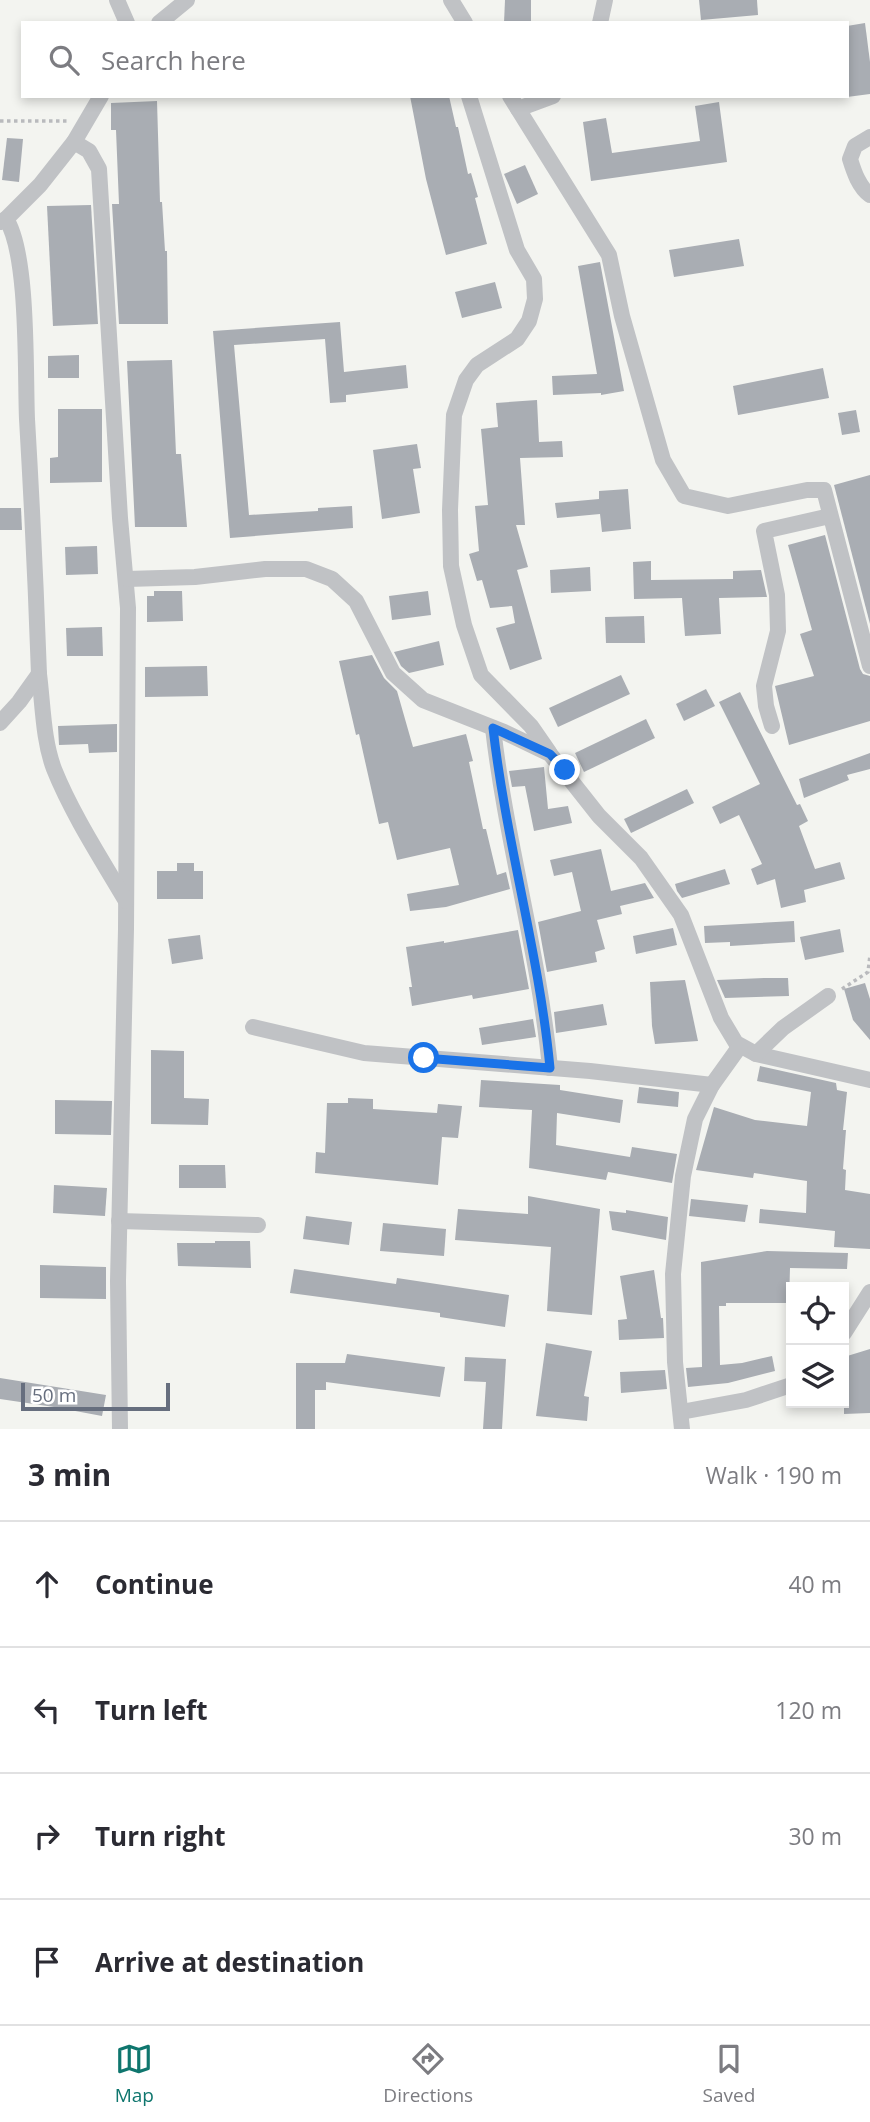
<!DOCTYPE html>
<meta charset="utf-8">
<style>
body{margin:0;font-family:"Open Sans",sans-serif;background:#f2f2f3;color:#2b2b33}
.controls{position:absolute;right:21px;bottom:21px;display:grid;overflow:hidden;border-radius:0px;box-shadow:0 4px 10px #0003}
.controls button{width:63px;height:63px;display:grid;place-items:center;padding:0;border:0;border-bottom:2px solid #e1e1e2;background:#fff;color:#2b2b33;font:35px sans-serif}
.scale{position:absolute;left:21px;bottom:18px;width:149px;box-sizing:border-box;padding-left:7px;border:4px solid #666e7e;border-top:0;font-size:19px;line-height:24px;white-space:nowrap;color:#666e7e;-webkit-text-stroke:5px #fff;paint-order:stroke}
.stop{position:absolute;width:21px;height:21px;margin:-16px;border:5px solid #1a73e8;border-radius:50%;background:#fff}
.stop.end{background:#1a73e8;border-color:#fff;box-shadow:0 2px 7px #0008}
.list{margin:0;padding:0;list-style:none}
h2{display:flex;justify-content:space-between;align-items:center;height:91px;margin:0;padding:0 28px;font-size:30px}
h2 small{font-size:23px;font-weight:400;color:#7c7c81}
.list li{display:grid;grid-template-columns:46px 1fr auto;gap:21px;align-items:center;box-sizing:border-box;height:126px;padding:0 28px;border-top:2px solid #e1e1e2}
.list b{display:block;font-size:26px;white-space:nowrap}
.list em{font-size:23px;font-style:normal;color:#7c7c81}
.icon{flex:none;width:38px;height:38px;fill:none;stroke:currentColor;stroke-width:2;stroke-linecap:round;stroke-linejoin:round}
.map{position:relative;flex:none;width:870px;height:1429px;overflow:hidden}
.search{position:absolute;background:#fff;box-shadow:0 4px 10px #0003;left:21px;right:21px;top:21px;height:77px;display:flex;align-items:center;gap:18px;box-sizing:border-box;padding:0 24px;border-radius:0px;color:#7c7c81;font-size:26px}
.sheet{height:595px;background:#fff}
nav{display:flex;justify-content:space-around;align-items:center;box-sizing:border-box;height:98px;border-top:2px solid #e1e1e2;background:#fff;font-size:19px;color:#7c7c81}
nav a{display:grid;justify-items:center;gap:4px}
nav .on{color:#0f766e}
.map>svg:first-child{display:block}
</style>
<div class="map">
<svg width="870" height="1429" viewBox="0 0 870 1429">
<rect width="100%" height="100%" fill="#f3f4f0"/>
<!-- building -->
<g fill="#a9adb3">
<polygon points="505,0 531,0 531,23 504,23"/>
<polygon points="699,0 757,0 758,15 701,20"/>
<polygon points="865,23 870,62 870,94 847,97 847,26"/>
<polygon points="410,96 449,96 456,127 458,127 468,174 471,173 478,197 475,198 487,244 446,255 426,179"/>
<polygon points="157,101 160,202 162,202 165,251 167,251 168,324 119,324 112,204 119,204 116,130 111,130 111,103"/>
<polygon points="719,102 727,162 591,181 583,122 606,118 612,153 700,141 695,106"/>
<polygon points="7,138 23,139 19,182 2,180"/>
<polygon points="525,165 538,194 517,204 504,174"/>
<polygon points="91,205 98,324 53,326 47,206"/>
<polygon points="739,239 744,266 674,277 669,250"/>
<polygon points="600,262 624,391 601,395 601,393 553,395 552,376 597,374 578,266"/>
<polygon points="495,282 502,308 462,318 455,292"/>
<polygon points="340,322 344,372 406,365 408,388 346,395 346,402 330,403 325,339 234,345 249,515 318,511 318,508 352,506 353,528 230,538 213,331"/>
<polygon points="79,355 79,378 48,378 48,356"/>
<polygon points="172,360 176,454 181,454 187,527 135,527 127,361"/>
<polygon points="823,368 829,398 738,415 733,386"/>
<polygon points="537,400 539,442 562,441 563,457 520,458 525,525 516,525 528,567 517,570 542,659 510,670 496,628 515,623 512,606 490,608 482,580 477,581 469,554 479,551 475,506 488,505 481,429 498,427 496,403"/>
<polygon points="58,409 102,409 102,482 50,483 50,458 58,457"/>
<polygon points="856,410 860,432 842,435 838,413"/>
<polygon points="417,444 421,468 413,469 420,513 382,519 373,450"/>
<polygon points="870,475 870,624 834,485"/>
<polygon points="628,489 631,529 602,532 600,514 557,518 555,503 599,499 599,491"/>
<polygon points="0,508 21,508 22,530 0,530"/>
<polygon points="825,535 860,669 863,674 870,676 870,721 789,745 775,686 814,676 800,634 812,630 788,545"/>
<polygon points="97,546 98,574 66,575 65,547"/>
<polygon points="651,561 651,580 733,579 733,571 761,570 767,597 719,598 721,634 685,636 682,598 634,599 633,562"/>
<polygon points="590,567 591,591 551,593 550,570"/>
<polygon points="154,591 182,591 183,621 147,622 147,596 154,596"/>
<polygon points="428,591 431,615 392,620 389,596"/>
<polygon points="644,616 645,643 606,643 605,617"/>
<polygon points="102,627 103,656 67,656 66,628"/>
<polygon points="439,641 444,665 409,673 401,666 394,652"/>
<polygon points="372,655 384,678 397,691 413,747 466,734 473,761 469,762 483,829 486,829 497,875 506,872 510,889 446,907 410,911 407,894 459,885 450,848 397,860 388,822 379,824 359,734 356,735 339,661"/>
<polygon points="207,666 208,696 145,697 145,667"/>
<polygon points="621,675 630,694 558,727 549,708"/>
<polygon points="706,689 715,706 684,721 676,704"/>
<polygon points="740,692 797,805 800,804 808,821 799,826 815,869 840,862 845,879 804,890 806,902 781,908 775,879 757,885 751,869 762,864 739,815 720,824 712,807 760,784 719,702"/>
<polygon points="646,719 655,738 584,772 575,753"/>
<polygon points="117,724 117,752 89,753 88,744 59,745 58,726"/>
<polygon points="870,753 870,769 847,775 849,780 804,798 799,779"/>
<polygon points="544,767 548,809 568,806 572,823 534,831 525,786 512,787 509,771"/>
<polygon points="687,789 694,803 631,833 624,819"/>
<polygon points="601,849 611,891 645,883 654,898 620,906 622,914 597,920 605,949 595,952 597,962 547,972 538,922 581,911 572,872 554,876 550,860"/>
<polygon points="177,863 194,863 194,871 203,871 203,899 157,899 157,871 177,871"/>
<polygon points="725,869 730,884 682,898 677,891 675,884"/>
<polygon points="794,921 795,942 730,946 730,942 705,943 704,926"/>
<polygon points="673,928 677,945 636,954 633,936"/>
<polygon points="840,929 844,952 805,960 800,937"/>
<polygon points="518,930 529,989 473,999 472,995 412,1006 409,987 412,987 406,947 444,941 444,943"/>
<polygon points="200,935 203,959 172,964 168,939"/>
<polygon points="764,978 788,978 789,996 725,998 717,980"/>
<polygon points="685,980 698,1041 655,1044 652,1026 650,982"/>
<polygon points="865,983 870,999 870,1040 853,1020 844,989"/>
<polygon points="603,1004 607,1025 556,1033 554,1012"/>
<polygon points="533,1019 536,1037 482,1045 479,1028"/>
<polygon points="151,1050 184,1051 184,1098 209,1099 208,1125 151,1124"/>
<polygon points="760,1066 836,1083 837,1090 847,1092 843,1130 846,1130 843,1169 846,1170 845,1190 870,1194 870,1249 834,1247 835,1231 759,1223 760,1209 806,1213 807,1181 754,1173 753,1178 696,1170 714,1107 755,1120 807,1126 811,1092 757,1081"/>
<polygon points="481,1080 560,1085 560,1090 623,1100 620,1123 557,1113 556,1145 630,1157 632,1147 677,1154 672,1183 608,1172 606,1180 529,1168 532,1110 479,1107"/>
<polygon points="639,1087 679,1092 678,1107 637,1103"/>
<polygon points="348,1098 373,1099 373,1109 437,1113 438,1104 462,1106 458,1138 442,1137 438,1185 315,1173 316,1152 325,1153 327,1103 348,1103"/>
<polygon points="55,1100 112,1101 111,1135 55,1134"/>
<polygon points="179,1165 225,1165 226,1188 179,1188"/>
<polygon points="54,1185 107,1188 105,1216 53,1213"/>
<polygon points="528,1196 600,1209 592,1315 547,1311 551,1247 455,1240 458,1209 528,1214"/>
<polygon points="691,1199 748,1205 745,1222 689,1216"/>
<polygon points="626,1210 668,1217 666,1240 612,1230 609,1211 626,1213"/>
<polygon points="306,1216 352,1222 349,1245 303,1239"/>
<polygon points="383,1223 446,1229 444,1256 380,1251"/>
<polygon points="215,1241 250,1241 251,1268 178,1266 177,1243 215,1243"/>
<polygon points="767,1251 848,1253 847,1269 790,1268 789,1303 726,1303 726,1306 719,1306 720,1365 742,1363 772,1356 775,1371 728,1383 688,1387 686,1368 702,1367 701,1262"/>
<polygon points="40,1265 106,1267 106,1299 40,1298"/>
<polygon points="294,1269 396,1284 397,1278 509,1295 505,1327 440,1317 440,1313 290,1293"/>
<polygon points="654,1270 661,1318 663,1318 664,1338 619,1340 618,1320 627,1319 620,1276"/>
<polygon points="546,1343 592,1351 584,1396 589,1397 587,1421 536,1416"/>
<polygon points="870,1349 870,1413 844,1414 844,1357"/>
<polygon points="347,1354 445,1367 440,1397 326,1382 326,1390 315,1390 315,1429 296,1429 296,1363 345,1363"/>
<polygon points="465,1357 506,1359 502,1429 483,1429 486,1382 464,1381"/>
<polygon points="665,1370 667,1389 621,1393 620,1372"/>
<polygon points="0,1378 106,1395 102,1416 54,1407 0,1399"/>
</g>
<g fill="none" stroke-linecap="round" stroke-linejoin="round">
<!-- path -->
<g stroke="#b9babd" stroke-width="3.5" stroke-dasharray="3.5 3.5" stroke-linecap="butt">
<polyline points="0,121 68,121"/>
<polyline points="842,989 868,972 870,955"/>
</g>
<!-- minor -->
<g stroke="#c0c2c5" stroke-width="16">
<polyline points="117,0 127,23"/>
<polyline points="451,0 465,23"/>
<polyline points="159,23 187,0"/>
<polyline points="600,23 605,0"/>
<polyline points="469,96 517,250 534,279 535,299 529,321 517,339 477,365 466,380 454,415 450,510 451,566 464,625 481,675 531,726 549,752"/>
<polyline points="510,96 609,255 622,316 663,460 684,496 728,506 807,490 824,490 870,666"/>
<polyline points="518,109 553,96"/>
<path d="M870,137L855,146L850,159C854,172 859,187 870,195"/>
<polyline points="74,142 89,151 99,169 120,518 128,608 126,929 118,1281 120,1429"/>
<path d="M6,219C29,254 25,373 27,419C32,504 36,589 39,674C43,705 43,740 54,769C72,814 102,860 126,901"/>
<polyline points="0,222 6,219 40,185 74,142 101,96"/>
<polyline points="127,579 195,577 265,569 306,569 332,579 356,601 393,673 423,700 504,732 550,754 599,816 641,858 681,915 721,1018 736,1043 756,1054 870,1080"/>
<polyline points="0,723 19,702 39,674"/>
<polyline points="772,726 766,706 764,686 778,631 777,595 764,531 830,516"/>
<path d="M493,728C506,842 539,953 550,1068"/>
<polyline points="253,1027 364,1053 590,1071 712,1085"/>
<polyline points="756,1054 783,1028 828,996"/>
<polyline points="119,1221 258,1225"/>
<polyline points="844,1333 870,1292"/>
<polyline points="681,1412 746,1400 791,1385"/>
<polyline points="682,1429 675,1362 673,1274 683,1176 695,1119 712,1085 740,1046"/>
</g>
</g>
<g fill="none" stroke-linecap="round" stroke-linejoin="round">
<!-- route -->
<path stroke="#1a73e8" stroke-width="9" d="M424,1058L550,1068C539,953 506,842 493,728L550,754L565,770"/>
</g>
</svg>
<div class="controls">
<button><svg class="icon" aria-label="locate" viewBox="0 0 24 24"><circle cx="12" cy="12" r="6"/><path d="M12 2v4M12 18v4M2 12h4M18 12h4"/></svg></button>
<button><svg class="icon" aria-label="layers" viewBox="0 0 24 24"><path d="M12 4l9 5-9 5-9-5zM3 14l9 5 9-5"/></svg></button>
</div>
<div class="scale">50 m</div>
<div class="stop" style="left:424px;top:1058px"></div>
<div class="stop end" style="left:565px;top:770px"></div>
<div class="search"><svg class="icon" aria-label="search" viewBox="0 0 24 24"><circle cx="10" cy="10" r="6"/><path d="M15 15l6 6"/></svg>Search here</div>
</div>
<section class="sheet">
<h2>3 min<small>Walk · 190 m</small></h2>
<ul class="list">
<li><svg class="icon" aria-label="ahead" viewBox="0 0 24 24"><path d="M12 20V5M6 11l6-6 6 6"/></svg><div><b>Continue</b></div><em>40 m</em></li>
<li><svg class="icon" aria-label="left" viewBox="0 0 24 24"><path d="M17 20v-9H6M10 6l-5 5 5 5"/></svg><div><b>Turn left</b></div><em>120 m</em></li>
<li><svg class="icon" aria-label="right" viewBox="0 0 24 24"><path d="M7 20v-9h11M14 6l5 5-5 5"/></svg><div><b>Turn right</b></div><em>30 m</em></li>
<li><svg class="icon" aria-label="arrive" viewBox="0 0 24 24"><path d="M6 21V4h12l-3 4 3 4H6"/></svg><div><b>Arrive at destination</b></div></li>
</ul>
</section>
<nav>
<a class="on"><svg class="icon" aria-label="map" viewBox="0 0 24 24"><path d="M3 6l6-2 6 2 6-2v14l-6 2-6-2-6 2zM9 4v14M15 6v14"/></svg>Map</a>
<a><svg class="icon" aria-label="directions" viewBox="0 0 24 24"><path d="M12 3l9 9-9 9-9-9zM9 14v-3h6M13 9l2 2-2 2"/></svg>Directions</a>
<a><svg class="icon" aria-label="saved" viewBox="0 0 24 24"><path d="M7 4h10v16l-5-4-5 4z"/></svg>Saved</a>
</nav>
